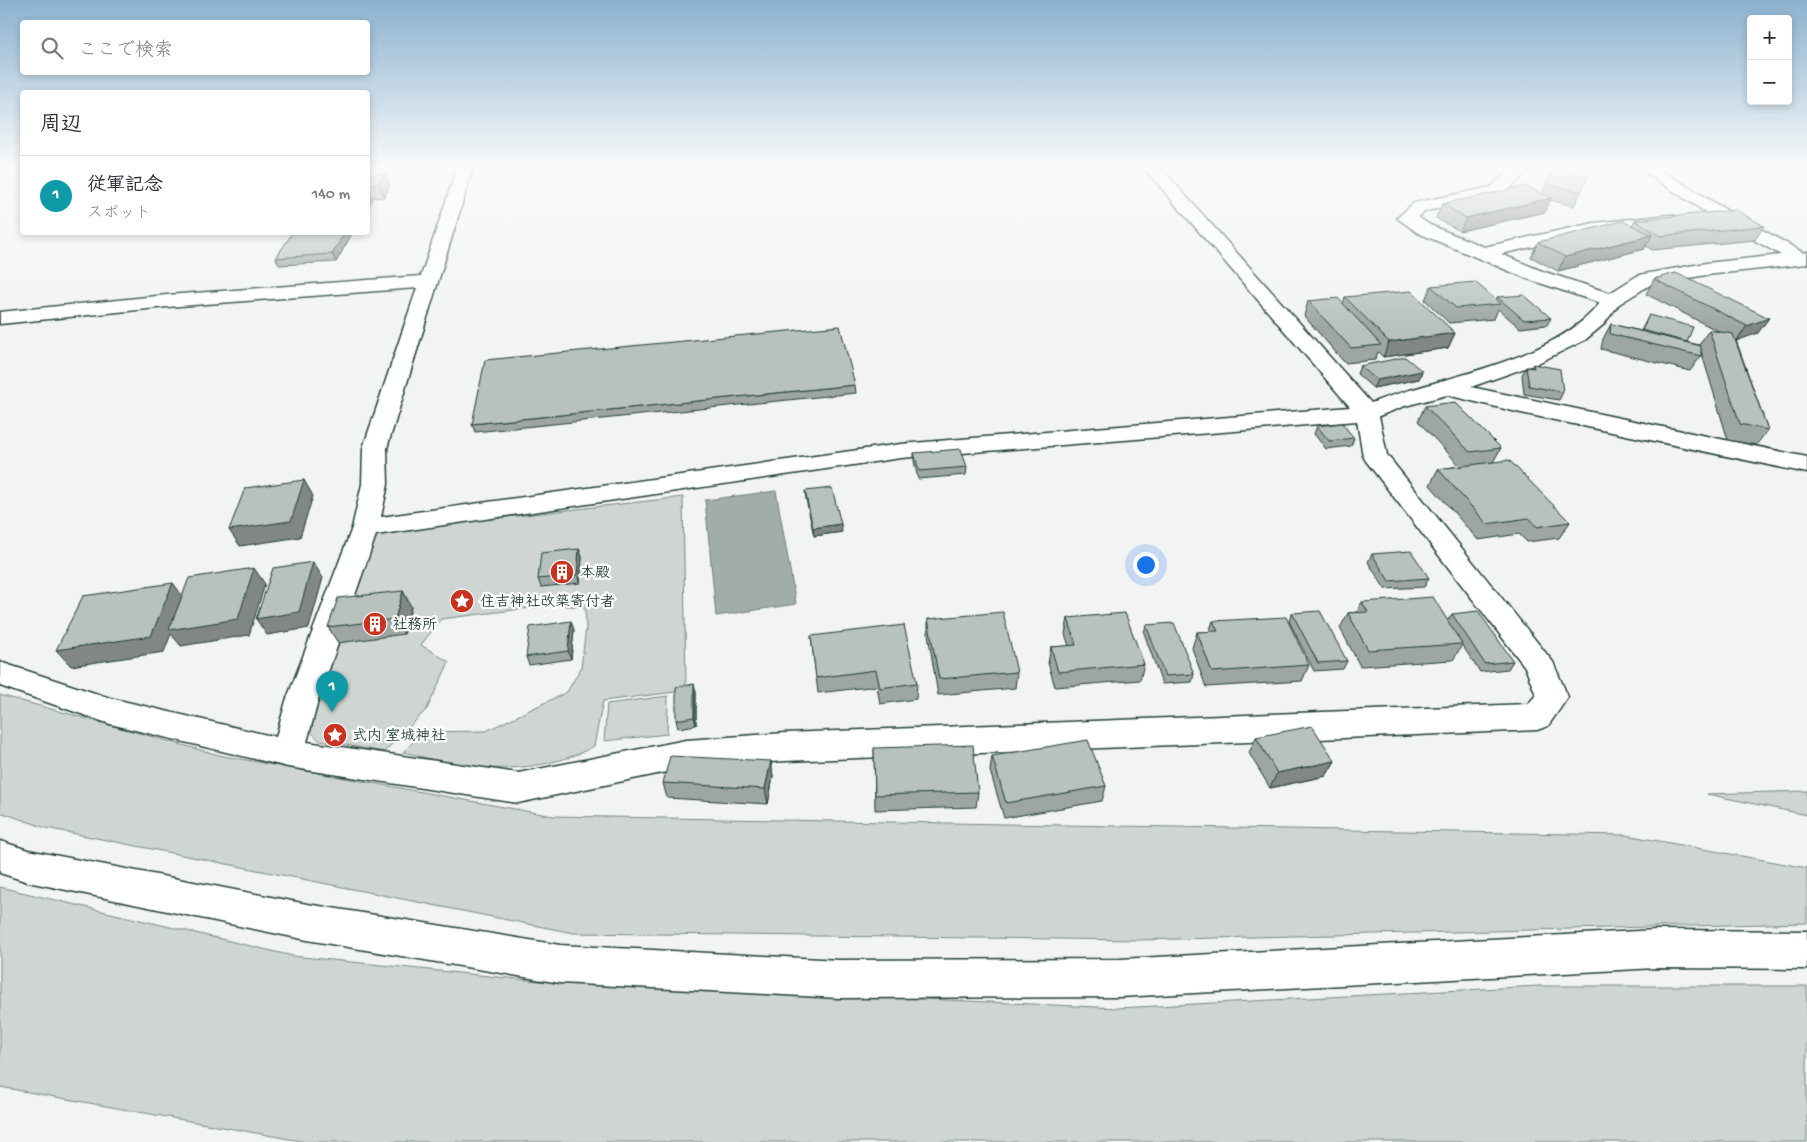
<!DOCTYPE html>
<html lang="ja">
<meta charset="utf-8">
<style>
body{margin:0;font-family:"Gochi Hand","Klee One",sans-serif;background:#f7f7f7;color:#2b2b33}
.controls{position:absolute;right:15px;top:15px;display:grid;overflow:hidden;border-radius:5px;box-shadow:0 2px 8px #0003}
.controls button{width:45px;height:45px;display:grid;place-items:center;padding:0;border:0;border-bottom:1px solid #e1e1e2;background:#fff;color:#2b2b33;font:25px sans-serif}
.you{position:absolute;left:1145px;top:564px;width:18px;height:18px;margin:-12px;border:4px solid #fff;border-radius:50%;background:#1a73e8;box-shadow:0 0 0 8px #1a73e833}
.badge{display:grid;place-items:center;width:32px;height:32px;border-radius:50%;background:#0b8043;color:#fff;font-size:16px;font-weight:700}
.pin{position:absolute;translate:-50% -41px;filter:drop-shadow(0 1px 2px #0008)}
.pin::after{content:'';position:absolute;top:26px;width:18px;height:15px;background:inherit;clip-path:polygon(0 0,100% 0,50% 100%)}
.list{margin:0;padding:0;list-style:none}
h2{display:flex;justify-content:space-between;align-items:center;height:65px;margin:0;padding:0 20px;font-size:21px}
h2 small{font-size:16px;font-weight:400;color:#7c7c81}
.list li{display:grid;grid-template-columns:32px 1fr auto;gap:15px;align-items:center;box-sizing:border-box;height:80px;padding:0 20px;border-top:1px solid #e1e1e2}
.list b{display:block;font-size:19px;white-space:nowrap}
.list p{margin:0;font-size:16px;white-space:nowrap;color:#7c7c81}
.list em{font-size:16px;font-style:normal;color:#7c7c81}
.icon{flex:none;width:28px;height:28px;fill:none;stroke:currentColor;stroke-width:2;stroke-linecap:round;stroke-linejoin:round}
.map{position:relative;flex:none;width:1807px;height:1142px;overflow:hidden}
.search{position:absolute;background:#fff;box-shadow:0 2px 8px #0003;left:20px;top:20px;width:350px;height:55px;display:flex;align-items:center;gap:12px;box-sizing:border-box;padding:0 18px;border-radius:5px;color:#7c7c81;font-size:19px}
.panel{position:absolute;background:#fff;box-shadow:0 2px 8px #0003;left:20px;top:90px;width:350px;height:145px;border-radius:5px}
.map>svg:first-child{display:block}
</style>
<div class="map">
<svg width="1807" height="1142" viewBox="0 0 1807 1142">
<rect width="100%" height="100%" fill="#f2f3f3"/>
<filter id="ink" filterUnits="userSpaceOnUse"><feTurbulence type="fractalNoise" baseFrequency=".02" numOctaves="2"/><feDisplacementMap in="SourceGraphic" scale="10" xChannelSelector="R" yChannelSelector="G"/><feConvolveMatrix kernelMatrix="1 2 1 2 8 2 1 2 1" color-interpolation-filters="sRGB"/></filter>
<g filter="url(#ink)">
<!-- green -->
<g fill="#ced5d3" stroke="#768984">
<path d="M683,497L686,688L675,692L603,701L594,746C560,766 510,771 471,767C448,765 425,757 403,752L423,732L486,731L567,692L581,668L586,627L585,607L554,605L441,619L421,645L449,662L427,709L384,752L319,740L303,724L374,532Z"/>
<polygon points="0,695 219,755 553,816 1626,835 1807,868 1807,923 1138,940 573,933 46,828 0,812"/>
<polygon points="668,696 667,734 604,741 607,704"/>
<polygon points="1807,791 1807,815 1707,794"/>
<polygon points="0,887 293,956 537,981 1118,1008 1539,986 1807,986 1807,1142 306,1142 0,1087"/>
</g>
<!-- water -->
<polygon fill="#a1adaa" stroke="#6d807b" points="776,491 796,604 716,616 705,500"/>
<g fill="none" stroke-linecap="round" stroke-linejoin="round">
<!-- street casing -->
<g stroke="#1f3d34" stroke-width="3">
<g id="street">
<path d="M457,168H473L387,448L388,484L381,517L901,444L1350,407L1144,168H1161L1371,403C1440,376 1552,363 1600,303L1528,279L1418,233L1397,218L1414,203L1491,187L1513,168H1531L1503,195L1426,211L1418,217L1430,225L1484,247L1594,223L1670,215L1676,216L1679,220L1676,224L1670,225L1594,233L1501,254L1542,271L1610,293L1637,276L1644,274L1706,263L1781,255L1716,219L1638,168H1657L1728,211L1804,253L1807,252V264L1706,275L1650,285L1619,304L1603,325L1585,340L1536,364L1471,387L1807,457V473L1521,413L1447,395L1405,406L1379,416L1387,455L1553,662L1568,697L1548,726L1537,730L785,761L686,768L518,803L288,767L110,724L0,686V662L110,698L276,737L286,701L352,528L362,484L363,448L417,288L167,307L0,324V312L167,295L421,276ZM1357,421L1363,456L1366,461L1525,667L1536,695L1528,704L785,733L686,740L518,773L307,742L318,701L376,535L901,458Z"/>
<polygon points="0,841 28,850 307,904 560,945 839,960 1120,959 1656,930 1807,931 1807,969 1656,968 1120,997 839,998 560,983 307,940 28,882 0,873"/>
</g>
</g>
<!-- street -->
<use href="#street" fill="#fff" fill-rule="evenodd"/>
</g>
<!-- wall -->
<g fill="#9da6a3" stroke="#1f3d34">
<polygon points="1555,168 1581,192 1574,206 1550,200 1545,212 1460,231 1436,218 1442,204 1542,193"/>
<polygon points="368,174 390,186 384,197 371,198 372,200 368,207"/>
<polygon points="1635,220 1764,226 1755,240 1652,250 1646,246 1644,249 1558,271 1531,257 1538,242 1632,225"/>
<polygon points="293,232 353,232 336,262 279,265 276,258"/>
<polygon points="1676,273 1758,333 1736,340 1768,430 1756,445 1728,440 1701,351 1701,356 1690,371 1601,349 1603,339 1611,324 1641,331 1649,315 1687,342 1699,345 1709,330 1720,332 1646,294 1654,279"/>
<polygon points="1431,286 1496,300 1497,297 1551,318 1547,325 1520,328 1498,309 1494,319 1449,323 1425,300"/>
<polygon points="1345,297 1455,333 1448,348 1383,357 1378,352 1375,360 1345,363 1304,316 1308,301 1343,304"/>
<polygon points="1533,364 1563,392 1559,400 1524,394 1522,375 1526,367 1531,368"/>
<polygon points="1360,366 1422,371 1419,379 1373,388 1357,374"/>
<polygon points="855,385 856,393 475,432 472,424"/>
<polygon points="1425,406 1501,448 1493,462 1570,522 1559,538 1527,542 1519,534 1478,540 1430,485 1438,469 1460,466 1418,421"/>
<polygon points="1317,426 1354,438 1351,446 1326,449 1314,434"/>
<polygon points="914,453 967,467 966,475 918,479 914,461"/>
<polygon points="805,491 842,532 814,536 806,499"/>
<polygon points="579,549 582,557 580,583 541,587 538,579"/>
<polygon points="1372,554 1429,578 1424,587 1385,589 1368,562"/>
<polygon points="403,591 411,607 404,634 338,643 328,627"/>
<polygon points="1362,602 1447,621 1452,614 1513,661 1508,669 1480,672 1462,645 1453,660 1360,666 1340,628 1348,613 1357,612"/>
<polygon points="1292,613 1347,661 1343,669 1314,671 1289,621"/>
<polygon points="1068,618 1144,664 1140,680 1055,687 1048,663 1051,647 1069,646 1065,634"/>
<polygon points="928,619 1017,672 1015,688 938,695 928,634"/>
<polygon points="1213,621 1309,665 1302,681 1206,687 1192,648 1197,632 1209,632"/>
<polygon points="1146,625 1194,674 1192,682 1162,684 1144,633"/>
<polygon points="574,630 571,659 529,665 526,657"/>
<polygon points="811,636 917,683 916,699 880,704 877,686 818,693"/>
<polygon points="696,692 696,725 678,728 676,720"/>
<polygon points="1256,737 1335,761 1326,776 1270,788 1249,753"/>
<polygon points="874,748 978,792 976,807 875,810"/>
<polygon points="992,756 1106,786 1102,801 1004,818 990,771"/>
<polygon points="771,761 773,777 768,804 667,798 663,783"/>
</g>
<!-- shaded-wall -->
<g fill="#808784" stroke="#1f3d34">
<polygon points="385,173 390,186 384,197 378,184"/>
<polygon points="369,193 372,200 368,207 368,195"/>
<polygon points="1551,198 1545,212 1460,231 1466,218"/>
<polygon points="345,232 353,232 336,262 332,254"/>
<polygon points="1652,235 1644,249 1558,271 1565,257"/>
<polygon points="1769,318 1758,333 1736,341 1747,326"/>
<polygon points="1455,333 1448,348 1383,357 1389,342"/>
<polygon points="1422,371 1419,379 1373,388 1377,380"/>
<polygon points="304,480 313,496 300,537 240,546 229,530"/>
<polygon points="841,524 842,532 814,536 813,528"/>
<polygon points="579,549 582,557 580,583 577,575"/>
<polygon points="313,562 323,578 309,628 267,635 256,619"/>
<polygon points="254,568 265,584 249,635 181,646 171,634 164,652 71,666 56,650 173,583 185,599"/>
<polygon points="403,591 411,607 404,634 395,619"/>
<polygon points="571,621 574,630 571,659 568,651"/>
<polygon points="694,684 696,692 696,725 694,717"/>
<polygon points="771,761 773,777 768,804 765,789"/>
<polygon points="1335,761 1326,776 1270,788 1277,773"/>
</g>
<!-- building -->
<g fill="#b7c1bd" stroke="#1f3d34">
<polygon points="1555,168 1592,168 1581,192 1546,184"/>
<polygon points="385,173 378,184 368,184 368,174"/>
<polygon points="1526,186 1551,198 1466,218 1442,204"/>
<polygon points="1736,210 1764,226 1660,236 1635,220"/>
<polygon points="1623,221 1652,235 1565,257 1538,242"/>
<polygon points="293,232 345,232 332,254 276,258"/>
<polygon points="1676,273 1769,318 1747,326 1654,279"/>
<polygon points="1475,282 1501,304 1456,308 1431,286"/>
<polygon points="1411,291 1455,333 1389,342 1345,297"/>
<polygon points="1524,295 1551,318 1524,320 1497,297"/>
<polygon points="1338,298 1381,345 1351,348 1308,301"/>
<polygon points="1649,315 1693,327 1687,342 1642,330"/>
<polygon points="1611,324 1701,346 1701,356 1610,334"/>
<polygon points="840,326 855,385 472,424 485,360"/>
<polygon points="1709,330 1733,334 1768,430 1740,424"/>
<polygon points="1405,357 1422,371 1377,380 1360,366"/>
<polygon points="1533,364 1560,369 1563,392 1529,386 1526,367 1534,368"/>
<polygon points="1455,402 1501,448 1470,452 1425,406"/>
<polygon points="1342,423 1354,438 1329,441 1317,426"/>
<polygon points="961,449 967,467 919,471 914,453"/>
<polygon points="1509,460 1570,522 1537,527 1529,518 1487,524 1438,469"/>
<polygon points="304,480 291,521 229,530 245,488"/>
<polygon points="832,488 841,524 813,528 805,491"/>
<polygon points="579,549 577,575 538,579 541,553"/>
<polygon points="1411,551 1429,578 1389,581 1372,554"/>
<polygon points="313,562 299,612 256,619 273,568"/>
<polygon points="254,568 238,619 169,630 189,578"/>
<polygon points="173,583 151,636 56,650 83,596"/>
<polygon points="403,591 395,619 328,627 338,598"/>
<polygon points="1433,597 1462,644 1368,650 1348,613 1368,612 1362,602"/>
<polygon points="1320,611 1347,661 1318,663 1292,613"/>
<polygon points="1478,611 1513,661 1485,664 1452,614"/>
<polygon points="1003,612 1017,672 939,679 928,619"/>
<polygon points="1125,613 1144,664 1058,672 1051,647 1076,645 1068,618"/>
<polygon points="1286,617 1309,665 1212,672 1197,632 1218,631 1213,621"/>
<polygon points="571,621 568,651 526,657 530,627"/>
<polygon points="1174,623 1194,674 1165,676 1146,625"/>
<polygon points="904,625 917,683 880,688 876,670 816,678 811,636"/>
<polygon points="694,684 694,717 676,720 676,687"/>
<polygon points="1312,726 1335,761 1277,773 1256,737"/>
<polygon points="1088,740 1106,786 1006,803 992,756"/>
<polygon points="973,745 978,792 875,795 874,748"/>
<polygon points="670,756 771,761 765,789 663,783"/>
</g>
</g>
<!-- sky -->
<linearGradient id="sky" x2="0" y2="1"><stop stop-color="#8bb1cf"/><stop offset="0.51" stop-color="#f9fafa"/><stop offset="1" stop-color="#f9fafa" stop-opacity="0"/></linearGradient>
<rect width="1807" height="328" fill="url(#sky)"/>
<!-- icons -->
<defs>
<g id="building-disc" transform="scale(1.25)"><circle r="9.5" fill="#c8321e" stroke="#fff"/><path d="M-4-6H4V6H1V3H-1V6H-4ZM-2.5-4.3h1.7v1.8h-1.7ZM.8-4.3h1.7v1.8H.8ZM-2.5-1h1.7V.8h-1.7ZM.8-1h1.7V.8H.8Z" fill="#fff"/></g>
<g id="sight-disc" transform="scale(1.25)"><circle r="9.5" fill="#c8321e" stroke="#fff"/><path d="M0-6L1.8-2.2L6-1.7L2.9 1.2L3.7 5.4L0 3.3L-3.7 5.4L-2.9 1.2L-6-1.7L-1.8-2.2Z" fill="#fff"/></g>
</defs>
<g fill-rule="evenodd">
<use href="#building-disc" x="562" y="572"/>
<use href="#sight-disc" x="462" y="601"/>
<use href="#building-disc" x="375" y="624"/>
<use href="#sight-disc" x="335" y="735"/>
</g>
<g text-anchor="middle" stroke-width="4.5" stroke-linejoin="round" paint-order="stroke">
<!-- poi labels -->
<g font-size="15" font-weight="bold" fill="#1f3d34" stroke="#fff" text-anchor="start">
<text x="580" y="577">本殿</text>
<text x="480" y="606">住吉神社改築寄付者</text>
<text x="392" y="629">社務所</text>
<text x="352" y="740">式内 室城神社</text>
</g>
</g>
</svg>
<div class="controls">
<button>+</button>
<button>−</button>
</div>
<div class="you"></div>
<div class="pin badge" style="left:332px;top:712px;background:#0f9aa8">1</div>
<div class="search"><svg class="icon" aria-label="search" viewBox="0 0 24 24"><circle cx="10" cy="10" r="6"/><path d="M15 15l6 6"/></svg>ここで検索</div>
<section class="panel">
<h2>周辺<small></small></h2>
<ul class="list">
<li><span class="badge" style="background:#0f9aa8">1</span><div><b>従軍記念</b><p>スポット</p></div><em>140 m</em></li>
</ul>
</section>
</div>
